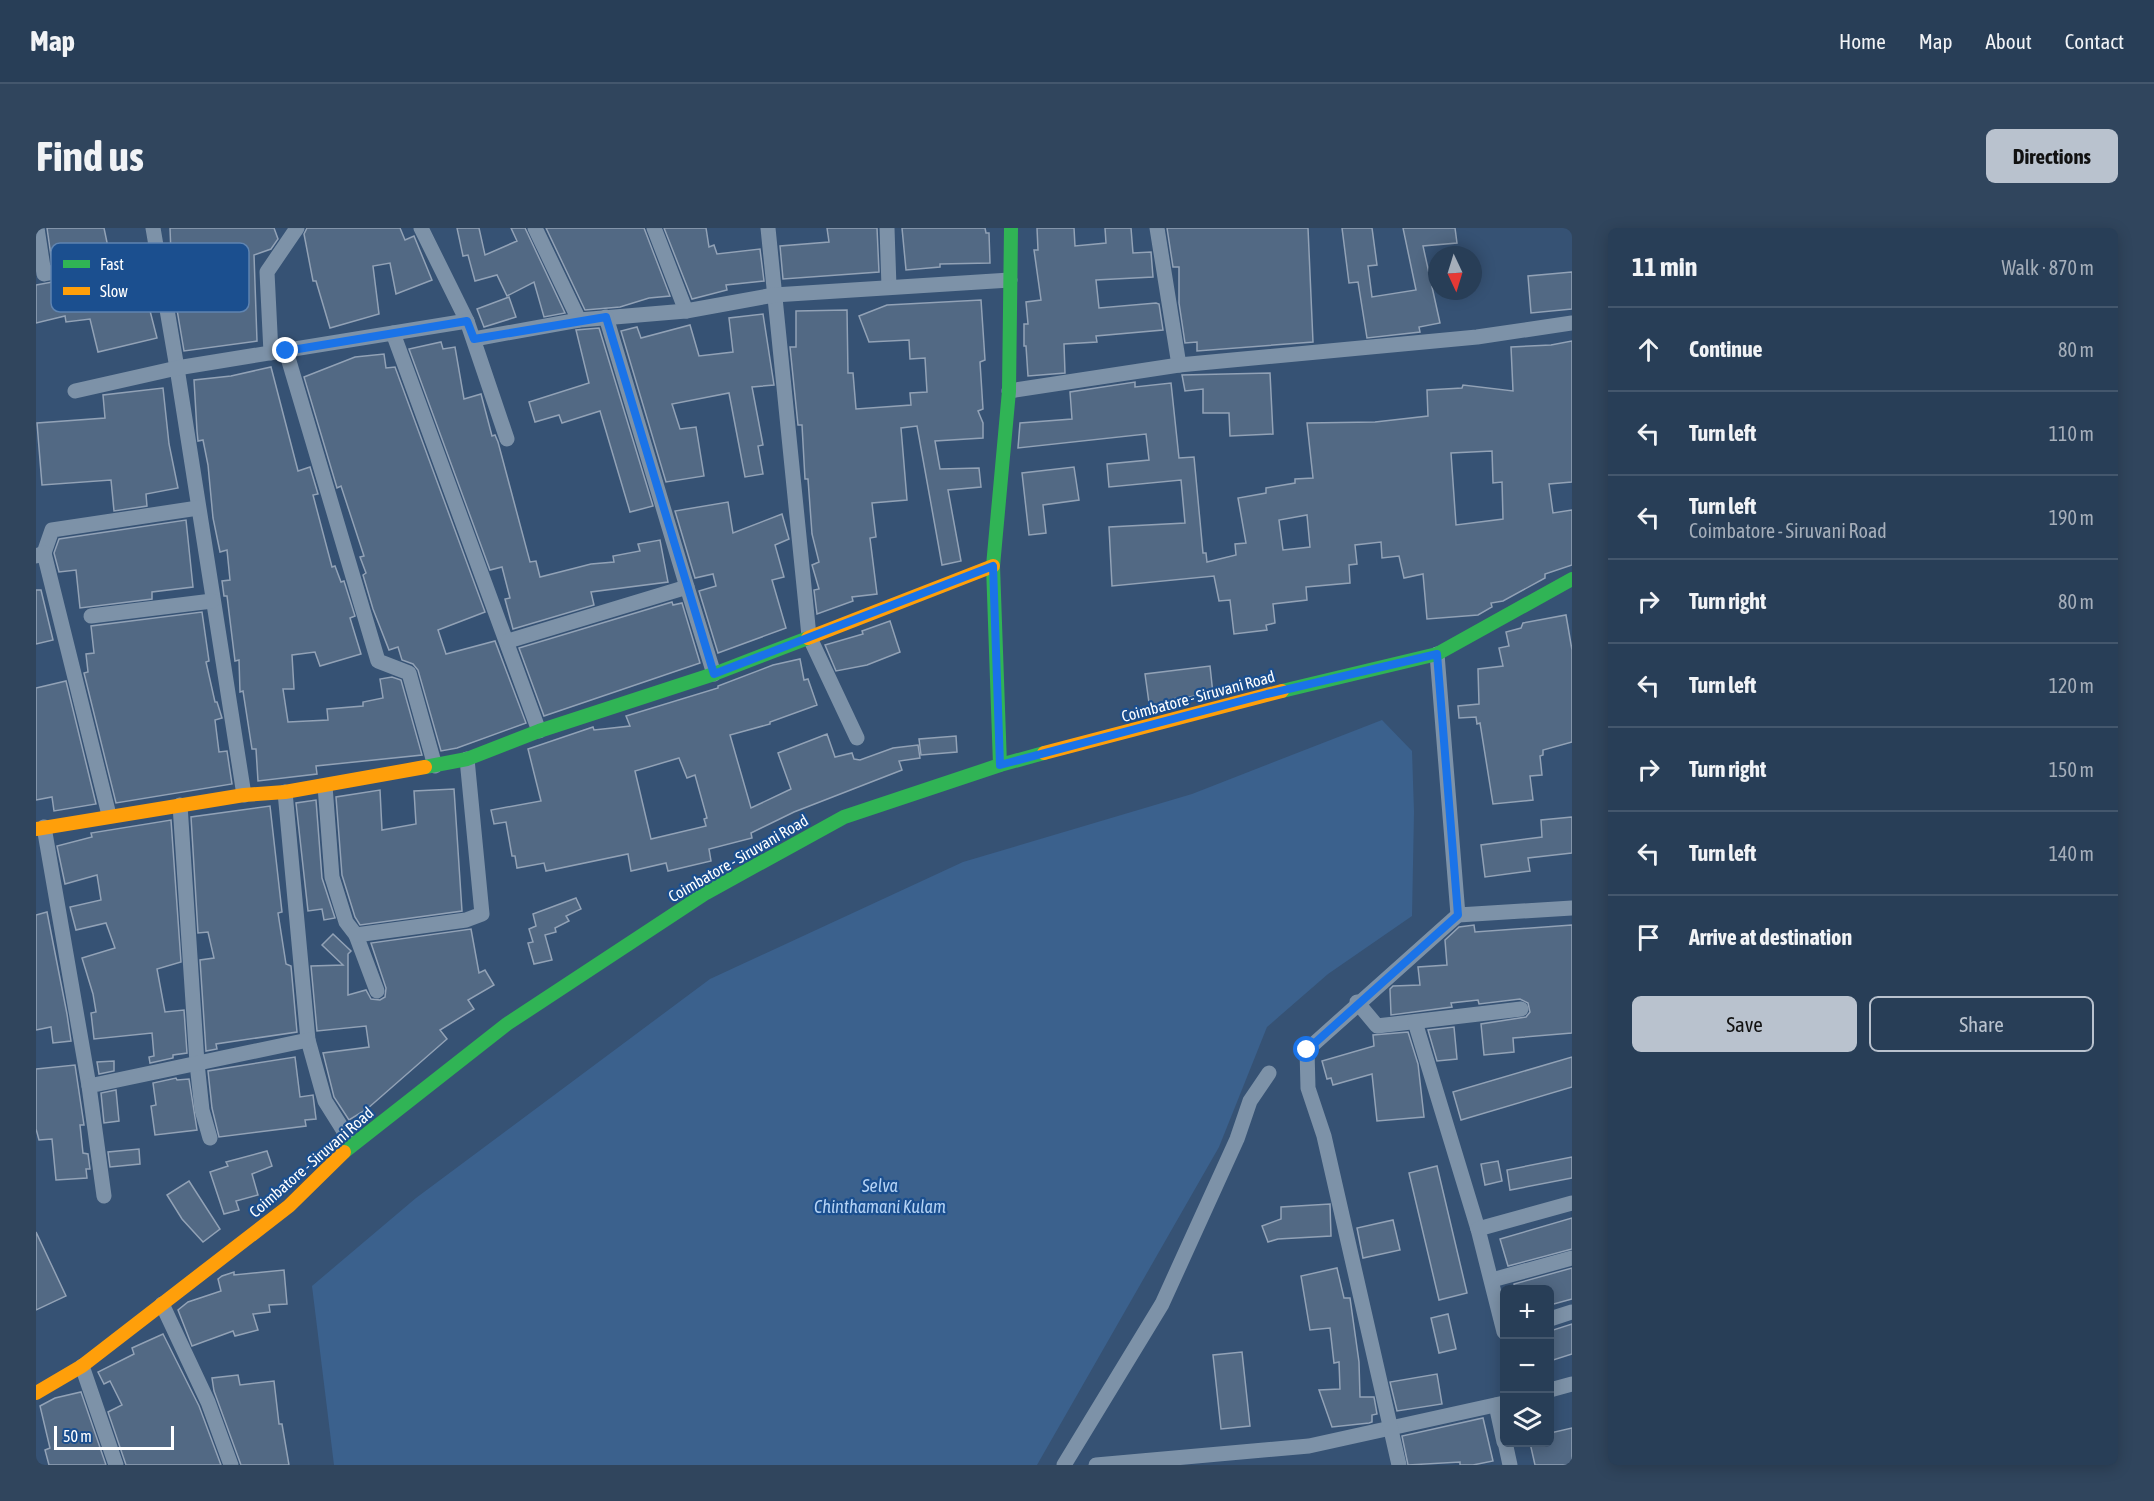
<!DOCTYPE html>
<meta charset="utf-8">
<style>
body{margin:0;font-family:"Asap Condensed",sans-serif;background:#30455d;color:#f1f3f6}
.controls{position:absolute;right:18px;bottom:18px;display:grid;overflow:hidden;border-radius:9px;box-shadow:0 3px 15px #0003}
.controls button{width:54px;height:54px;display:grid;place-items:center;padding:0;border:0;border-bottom:2px solid #44576d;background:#283e57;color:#f1f3f6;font:30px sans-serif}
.compass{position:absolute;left:1392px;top:18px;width:54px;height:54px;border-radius:50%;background:#283e57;box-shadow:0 3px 15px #0003;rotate:176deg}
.scale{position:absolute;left:18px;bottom:15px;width:120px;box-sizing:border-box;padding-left:6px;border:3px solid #fff;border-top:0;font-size:16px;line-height:21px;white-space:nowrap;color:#fff;-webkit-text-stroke:4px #1b4f8f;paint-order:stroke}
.stop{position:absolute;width:18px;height:18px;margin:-14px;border:4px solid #1a73e8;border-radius:50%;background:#fff}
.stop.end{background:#1a73e8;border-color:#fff;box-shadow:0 2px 6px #0008}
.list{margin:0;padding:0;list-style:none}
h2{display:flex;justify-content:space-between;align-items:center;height:78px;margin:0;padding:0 24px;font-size:26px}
h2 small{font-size:20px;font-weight:400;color:#a5aeba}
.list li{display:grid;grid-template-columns:39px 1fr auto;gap:18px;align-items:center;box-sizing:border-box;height:84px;padding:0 24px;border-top:2px solid #44576d}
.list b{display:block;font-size:22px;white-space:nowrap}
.list p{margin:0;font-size:20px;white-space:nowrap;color:#a5aeba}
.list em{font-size:20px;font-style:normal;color:#a5aeba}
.actions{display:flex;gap:12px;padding:18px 24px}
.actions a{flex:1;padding:14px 0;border:2px solid #b9c2ce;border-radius:9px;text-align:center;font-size:21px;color:#b9c2ce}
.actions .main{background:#b9c2ce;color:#111}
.icon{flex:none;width:33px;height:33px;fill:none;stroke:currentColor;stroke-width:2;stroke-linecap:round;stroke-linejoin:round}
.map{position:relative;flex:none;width:1536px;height:1237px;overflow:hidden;border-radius:9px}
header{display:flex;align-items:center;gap:36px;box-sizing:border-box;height:84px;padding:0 30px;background:#283e57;border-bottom:2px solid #44576d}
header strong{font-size:28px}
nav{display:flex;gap:33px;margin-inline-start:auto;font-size:21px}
.intro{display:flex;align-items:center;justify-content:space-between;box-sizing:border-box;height:144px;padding:0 36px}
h1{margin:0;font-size:42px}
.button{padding:15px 27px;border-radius:9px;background:#b9c2ce;color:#111;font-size:21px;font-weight:700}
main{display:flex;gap:36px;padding:0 36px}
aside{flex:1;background:#283e57;border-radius:9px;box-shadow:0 3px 15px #0003}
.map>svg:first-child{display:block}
</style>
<header>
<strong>Map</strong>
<nav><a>Home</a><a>Map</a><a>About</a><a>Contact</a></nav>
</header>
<div class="intro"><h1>Find us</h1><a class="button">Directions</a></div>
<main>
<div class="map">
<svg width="1536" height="1237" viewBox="0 0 1536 1237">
<rect width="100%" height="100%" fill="#365274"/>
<!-- water -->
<polygon fill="#3b618d" points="1346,492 1376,523 1378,584 1376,688 1292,746 1231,799 1183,919 1001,1237 298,1237 276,1058 380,970 674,751 927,634 1156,566"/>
<!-- building -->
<g fill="#526984" stroke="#92a2b6" stroke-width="1.5" fill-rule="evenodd">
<polygon points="11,0 68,0 73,24 16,35"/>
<polygon points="134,0 238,0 242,11 235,21 218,27 221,113 148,123 136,52"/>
<polygon points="271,0 364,0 369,12 378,8 396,52 360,66 354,35 337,38 343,86 294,100 280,53 277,53 268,6"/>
<polygon points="421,0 443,0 449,27 481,13 475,0 489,0 529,85 508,89 498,54 471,68 461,47 439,53 432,27 427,28"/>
<polygon points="510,0 608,0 634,68 613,70 584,79 549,82"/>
<polygon points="628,0 670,0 673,19 678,17 681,26 724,21 728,53 690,57 691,62 656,71"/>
<polygon points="791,0 841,0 843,44 747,51 744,18 793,14"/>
<polygon points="866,0 949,0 950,5 953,5 954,35 904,36 904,39 870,42"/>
<polygon points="1001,0 1038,0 1039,18 1070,15 1069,0 1095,0 1097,25 1115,24 1117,49 1060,52 1063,80 1120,75 1123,76 1127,102 1060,108 1061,114 1028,116 1029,145 992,148 990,118 988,118 988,96 992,96 990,74 1005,72 998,22 1002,22"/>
<polygon points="1131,0 1272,0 1277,114 1161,123 1161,114 1149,115 1143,75 1143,39 1137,39"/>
<polygon points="1306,0 1336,0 1341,37 1332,38 1336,69 1380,62 1367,0 1419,0 1421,15 1387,18 1404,95 1383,99 1384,104 1331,110 1322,54 1313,55"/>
<polygon points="98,39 106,73 111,71 121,110 62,124 54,91 30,94 29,88 0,95 0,57"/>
<polygon points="1536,44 1536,81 1495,85 1492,48"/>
<polygon points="473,69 480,89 448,99 441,81"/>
<polygon points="945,72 949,132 944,134 947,181 942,183 947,195 947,210 899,213 904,241 943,240 945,259 912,262 925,333 906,337 881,198 865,200 871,272 836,275 840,309 834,310 841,366 816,369 817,373 781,386 778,362 783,361 776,337 783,334 776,306 772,251 769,251 766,197 762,197 754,119 760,119 760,83 811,82 812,145 817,145 820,181 875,177 874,165 891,164 889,130 874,131 873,112 833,114 823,88 851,77"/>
<polygon points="727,86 738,157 716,159 727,217 722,218 727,246 709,249 693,165 636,176 644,201 660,199 668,248 630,254 585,103 601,99 605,110 654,97 663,128 697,124 693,90"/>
<polygon points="563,100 617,278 594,284 564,183 526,195 523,187 499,194 493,174 553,155 540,102"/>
<path d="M1536,113V254L1513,256L1517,285L1536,282V337L1509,346V350L1467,373L1455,375L1456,379L1442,387L1391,391L1387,346L1368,350L1363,328L1346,330L1345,314L1319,317L1321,336L1313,337L1314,355L1270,359L1271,372L1237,376L1239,395L1230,397L1231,402L1198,406L1194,372L1183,373L1178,348L1076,358L1073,299L1149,295L1145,252L1073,259L1071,236L1113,232L1110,206L982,220L984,195L1036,191L1034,164L1099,154V159L1135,155L1143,230L1158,229L1167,325H1170L1171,334L1200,327L1199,316L1210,315L1202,270L1230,265V260L1259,255V251L1277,250L1271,195L1339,194L1392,188L1391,162L1426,160L1427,157L1477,163L1475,119L1515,117ZM1456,223L1457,255L1466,254L1467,291L1420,297L1415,225ZM1271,287L1274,319L1247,322L1243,292Z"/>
<polygon points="405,114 407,121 419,119 428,171 445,166 456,208 459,207 462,214 494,334 500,333 504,349 555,336 578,334 577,328 604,323 602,316 624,312 632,354 555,364 558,377 477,401 469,371 474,370 466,339 454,342 373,121"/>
<polygon points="348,126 350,140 359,139 449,384 402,402 410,426 459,413 490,495 421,520 405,523 382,442 377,436 366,432 362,419 353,422 337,381 327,347 330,345 324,329 328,328 305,258 301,260 268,149 319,129"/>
<polygon points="235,139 262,243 274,239 282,266 277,267 296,339 299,338 305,354 308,353 319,388 314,390 325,426 284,438 279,424 256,427 258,461 247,461 252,494 292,492 291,481 327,478 327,474 347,470 344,451 356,449 365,452 386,527 280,538 281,546 222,553 220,521 216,521 207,463 204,464 203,432 199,433 191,368 188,368 186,353 194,352 191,322 184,324 177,290 172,237 167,212 162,213 161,203 158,152 195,148"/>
<polygon points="1234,145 1237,206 1194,208 1193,185 1167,185 1167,161 1149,163 1146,147"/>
<polygon points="127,160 133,216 142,260 110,266 111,278 78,283 75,252 6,257 1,195 69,190 67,167"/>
<polygon points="1038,239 1043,272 1007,277 1010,305 993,307 986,245"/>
<polygon points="692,274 697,305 746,286 753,311 739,317 748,349 736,352 750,400 682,425 663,363 680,358 677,346 659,350 639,283"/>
<polygon points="150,292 157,359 116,364 116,371 44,380 40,342 23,344 18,325 23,311"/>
<polygon points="0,362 5,362 17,412 0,416"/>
<polygon points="636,374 637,377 646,375 664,435 508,488 483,420"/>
<polygon points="166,384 173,433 170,434 179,474 181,474 186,490 179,492 183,524 191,523 196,556 80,575 48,445 52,444 50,426 58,425 55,398"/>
<polygon points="1530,387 1536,422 1536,514 1507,522 1507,527 1504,528 1506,547 1494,548 1497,572 1457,576 1444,495 1441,496 1440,489 1423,490 1422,478 1443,476 1442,441 1467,438 1463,420 1473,418 1470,404 1485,400 1487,395"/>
<polygon points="854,393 864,424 831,437 800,443 789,417 827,406 826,403"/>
<path d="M764,431L768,452L772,451L781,477L734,494V496L694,507L715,580L755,561L742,525L791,506L799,529L816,525L818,531L824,532L857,520L882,517L884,530L863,533L866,542L758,584L715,605L716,610L673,621L675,633L632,643L630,635L595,643L592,626L510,643L508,635L481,640L479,628H476L470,594L458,596L455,582L505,573L492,521L557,499L558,502L594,498L590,488L682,460V458L737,437ZM643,530L651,550L659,547L671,590L668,591L670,598L615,611L599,543Z"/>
<polygon points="1174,438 1177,466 1136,471 1136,476 1114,482 1109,446"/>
<polygon points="30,453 60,576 18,583 16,569 0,572 0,460"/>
<polygon points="920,508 921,524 885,527 883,511"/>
<polygon points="418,561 426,683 324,697 319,689 306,647 300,569 344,562 346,602 380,596 378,563"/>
<polygon points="280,572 286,650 299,690 288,692 286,681 272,683 260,575"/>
<polygon points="234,578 246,684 242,685 250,736 255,738 261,804 180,816 181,821 170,823 164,732 178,730 172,704 162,705 155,589"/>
<polygon points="1536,589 1536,625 1492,630 1494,643 1449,649 1445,617 1506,609 1505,592"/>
<polygon points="135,592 145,734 121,741 129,784 148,782 151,825 137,827 137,830 114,835 113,829 118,828 116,805 58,811 55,785 60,784 57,766 46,730 79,720 70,695 40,702 34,679 65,672 61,647 29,656 21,618 56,609 55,605"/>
<polygon points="540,670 545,681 530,688 533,693 519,700 520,704 509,707 516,732 498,736 492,715 497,714 493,701 500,698 497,686"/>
<polygon points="11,684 31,786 35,813 17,815 15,799 0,802 0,687"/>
<polygon points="1438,697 1439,704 1536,697 1536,805 1477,810 1478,824 1448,827 1445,796 1490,789 1494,784 1492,775 1484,771 1443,776 1442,772 1415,775 1416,779 1355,787 1354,761 1357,758 1384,757 1382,739 1411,737 1409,712 1423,699"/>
<polygon points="435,701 443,745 449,742 458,757 432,772 438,781 404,802 411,811 331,881 313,892 298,869 287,825 333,819 330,798 281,803 275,738 307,737 286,717 297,706 315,723 312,726 312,767 330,762 335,771 344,772 349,769 350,760 335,715"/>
<polygon points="1418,799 1421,831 1401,833 1392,802"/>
<polygon points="1372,804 1382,836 1388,889 1341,893 1336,846 1297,857 1295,850 1291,851 1286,833 1338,818 1337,807"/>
<polygon points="259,829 264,869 277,867 280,891 269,892 270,898 183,909 176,880 172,843"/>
<polygon points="1536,829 1536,859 1425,892 1417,864"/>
<polygon points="78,833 78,843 63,846 61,834"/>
<polygon points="39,837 48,897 44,897 47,925 52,926 54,941 50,941 51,950 20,952 16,911 3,912 0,901 0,841"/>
<polygon points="140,850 141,852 153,851 161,902 119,907 115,878 120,877 117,855"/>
<polygon points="80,862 83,893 68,895 65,865"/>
<polygon points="103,921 104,936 74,939 72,924"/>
<polygon points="231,923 236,938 216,946 222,967 200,973 203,982 188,986 174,944 192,938 190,934"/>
<polygon points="1536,929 1536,950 1474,962 1471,942"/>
<polygon points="1462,933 1466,953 1449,957 1445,936"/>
<polygon points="1401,938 1431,1065 1403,1072 1373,945"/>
<polygon points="153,953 184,1001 167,1014 146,991 131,967"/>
<polygon points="1294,976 1295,1008 1242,1011 1232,1014 1226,998 1245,991 1245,979"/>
<polygon points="1536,990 1536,1021 1472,1038 1464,1011"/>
<polygon points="1357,992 1364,1022 1327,1030 1321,1000"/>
<polygon points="0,1004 30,1068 0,1082"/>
<polygon points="1301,1040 1308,1070 1314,1070 1323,1134 1324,1169 1338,1169 1341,1186 1336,1187 1336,1194 1333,1195 1296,1199 1283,1162 1304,1161 1303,1134 1298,1135 1294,1100 1274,1102 1265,1048"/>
<polygon points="1536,1040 1536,1071 1514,1077 1514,1062 1479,1062 1478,1056"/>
<polygon points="248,1042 251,1076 233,1077 234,1084 217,1086 222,1102 199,1108 197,1103 156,1118 142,1082 152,1074 185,1063 182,1051 186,1048 198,1044 198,1047"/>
<polygon points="1412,1086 1420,1121 1403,1125 1395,1090"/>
<polygon points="1536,1096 1536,1126 1514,1133 1514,1103"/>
<polygon points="127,1106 163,1178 185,1237 90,1237 72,1184 86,1177 74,1153 68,1156 62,1144 98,1126 96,1120"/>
<polygon points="1206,1124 1214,1198 1185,1201 1177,1127"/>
<polygon points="1401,1146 1406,1176 1361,1183 1354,1154"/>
<polygon points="202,1147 204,1157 238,1153 243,1196 246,1196 253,1237 205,1237 178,1163 176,1150"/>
<polygon points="45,1164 70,1237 13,1237 9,1222 14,1220 4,1178 19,1170"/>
<polygon points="1447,1190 1457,1233 1437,1237 1424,1237 1424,1234 1372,1237 1366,1208"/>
<polygon points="1536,1200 1536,1237 1499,1237 1494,1215 1514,1215 1514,1205"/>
</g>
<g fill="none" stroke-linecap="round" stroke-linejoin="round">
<!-- street -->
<g stroke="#7d92a8" stroke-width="15">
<polyline points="1,0 8,46 121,25"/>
<polyline points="117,0 141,140 208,567"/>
<polyline points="385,0 431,93 471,211"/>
<polyline points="499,0 543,92"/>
<polyline points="618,0 650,83"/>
<polyline points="732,0 773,408 821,510"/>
<polyline points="851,0 853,59"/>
<polyline points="1121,0 1143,137"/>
<polyline points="357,105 503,503"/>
<polyline points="438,111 543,92 650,83 738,67 974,52"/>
<polyline points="250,123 342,433 373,445 399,538"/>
<polyline points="235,125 231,44 261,0"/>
<polyline points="39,163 141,140 431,93"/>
<polyline points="973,163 1143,137 1441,109 1536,95"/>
<polyline points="8,325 16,302 162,280"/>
<polyline points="0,328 8,325 73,587"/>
<polyline points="651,359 678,446"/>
<polyline points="55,388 176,373"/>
<polyline points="472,413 651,359 570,89"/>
<polyline points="1401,426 1422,687 1536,680"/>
<polyline points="289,558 296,649 310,694 320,707 341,763"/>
<polyline points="249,564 272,812 289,873 316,916"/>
<polyline points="144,577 161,835 166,882 174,910"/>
<polyline points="8,599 53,858"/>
<polyline points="320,707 430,692 446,686 431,531"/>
<polyline points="1321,774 1341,798 1485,781"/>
<polyline points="1379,794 1442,1001"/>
<polyline points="68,968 53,858 272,812"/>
<polyline points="1456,1052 1536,1030"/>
<polyline points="126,1076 172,1174 195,1237"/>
<polyline points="1514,1091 1536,1084"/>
<polyline points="1468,1104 1442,1001 1536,975"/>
<polyline points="46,1138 80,1237"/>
<polyline points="1514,1162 1536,1156"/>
<polyline points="1460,1177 1468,1214"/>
<polyline points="1469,1214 1474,1237"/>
<polyline points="1028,1237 1126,1076 1201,911 1214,873 1233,845"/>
<polyline points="1060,1237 1273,1218 1468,1175"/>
<polyline points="1363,1237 1288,908 1272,860 1271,822 1422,687"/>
</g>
<!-- fast -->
<g stroke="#30b455" stroke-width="14">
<polyline points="1246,463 1401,426 1536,351"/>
<polyline points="964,537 957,338 973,163 975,0"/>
<polyline points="389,539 431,531 503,503 678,446 772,410"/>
<polyline points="308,924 471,796 670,665 808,589 964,537 1008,525"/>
</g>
<!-- slow -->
<g stroke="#ff9f0a" stroke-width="14">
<polyline points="772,410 957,338"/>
<polyline points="1008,525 1246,463"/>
<polyline points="0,601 208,567 249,564 389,539"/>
<polyline points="0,1165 46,1138 253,978 308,924"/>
</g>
</g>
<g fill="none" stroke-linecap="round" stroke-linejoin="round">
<!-- route -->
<polyline stroke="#1a73e8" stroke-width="8" points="250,123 431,93 438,111 570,89 678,446 957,338 964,537 1231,466 1401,426 1422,687 1271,822"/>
</g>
<g text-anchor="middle" stroke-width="4.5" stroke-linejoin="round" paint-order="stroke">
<!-- street labels -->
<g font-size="16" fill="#fff" stroke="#1b4f8f">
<text transform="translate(1162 468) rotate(-15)" y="6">Coimbatore - Siruvani Road</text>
<text transform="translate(702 630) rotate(-30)" y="6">Coimbatore - Siruvani Road</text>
<text transform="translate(275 934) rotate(-41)" y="6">Coimbatore - Siruvani Road</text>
</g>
<!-- water labels -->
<g font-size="18" font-style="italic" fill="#b5d3f5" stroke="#1b4f8f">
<text x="844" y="964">Selva<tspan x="844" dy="21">Chinthamani Kulam</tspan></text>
</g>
</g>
<!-- legend -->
<rect x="15" y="15" width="198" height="69" rx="9" fill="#1b4f8f" stroke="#5f84b1" stroke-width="1.5"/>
<rect x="27" y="32" width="27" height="8" fill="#30b455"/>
<rect x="27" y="59" width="27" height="8" fill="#ff9f0a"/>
<g font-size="16" fill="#fff">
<text x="64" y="42">Fast</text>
<text x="64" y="69">Slow</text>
</g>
</svg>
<div class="controls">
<button>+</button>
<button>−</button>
<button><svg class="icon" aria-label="layers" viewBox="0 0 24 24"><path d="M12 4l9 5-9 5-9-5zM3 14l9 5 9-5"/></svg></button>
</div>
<svg class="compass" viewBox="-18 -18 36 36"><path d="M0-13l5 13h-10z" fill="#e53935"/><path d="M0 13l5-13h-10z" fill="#a5aeba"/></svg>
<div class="scale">50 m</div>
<div class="stop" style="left:1271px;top:822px"></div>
<div class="stop end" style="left:250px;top:123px"></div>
</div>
<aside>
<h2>11 min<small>Walk · 870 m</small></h2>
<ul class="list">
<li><svg class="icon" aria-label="ahead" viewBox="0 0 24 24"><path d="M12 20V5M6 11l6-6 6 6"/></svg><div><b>Continue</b></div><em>80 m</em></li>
<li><svg class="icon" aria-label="left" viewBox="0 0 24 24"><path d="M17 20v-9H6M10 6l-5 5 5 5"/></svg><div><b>Turn left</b></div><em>110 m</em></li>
<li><svg class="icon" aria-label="left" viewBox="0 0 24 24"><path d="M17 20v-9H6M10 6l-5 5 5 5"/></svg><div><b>Turn left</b><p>Coimbatore - Siruvani Road</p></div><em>190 m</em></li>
<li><svg class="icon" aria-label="right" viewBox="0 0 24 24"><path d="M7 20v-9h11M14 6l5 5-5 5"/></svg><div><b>Turn right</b></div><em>80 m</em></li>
<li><svg class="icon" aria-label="left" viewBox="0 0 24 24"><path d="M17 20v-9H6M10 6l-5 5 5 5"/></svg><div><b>Turn left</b></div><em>120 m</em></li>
<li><svg class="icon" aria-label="right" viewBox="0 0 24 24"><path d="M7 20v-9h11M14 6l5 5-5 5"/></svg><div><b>Turn right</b></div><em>150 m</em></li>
<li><svg class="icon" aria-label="left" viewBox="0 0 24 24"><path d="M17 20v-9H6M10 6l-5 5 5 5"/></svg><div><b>Turn left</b></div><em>140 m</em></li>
<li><svg class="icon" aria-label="arrive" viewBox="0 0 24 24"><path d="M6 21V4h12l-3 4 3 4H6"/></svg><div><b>Arrive at destination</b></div></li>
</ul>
<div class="actions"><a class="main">Save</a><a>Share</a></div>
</aside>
</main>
